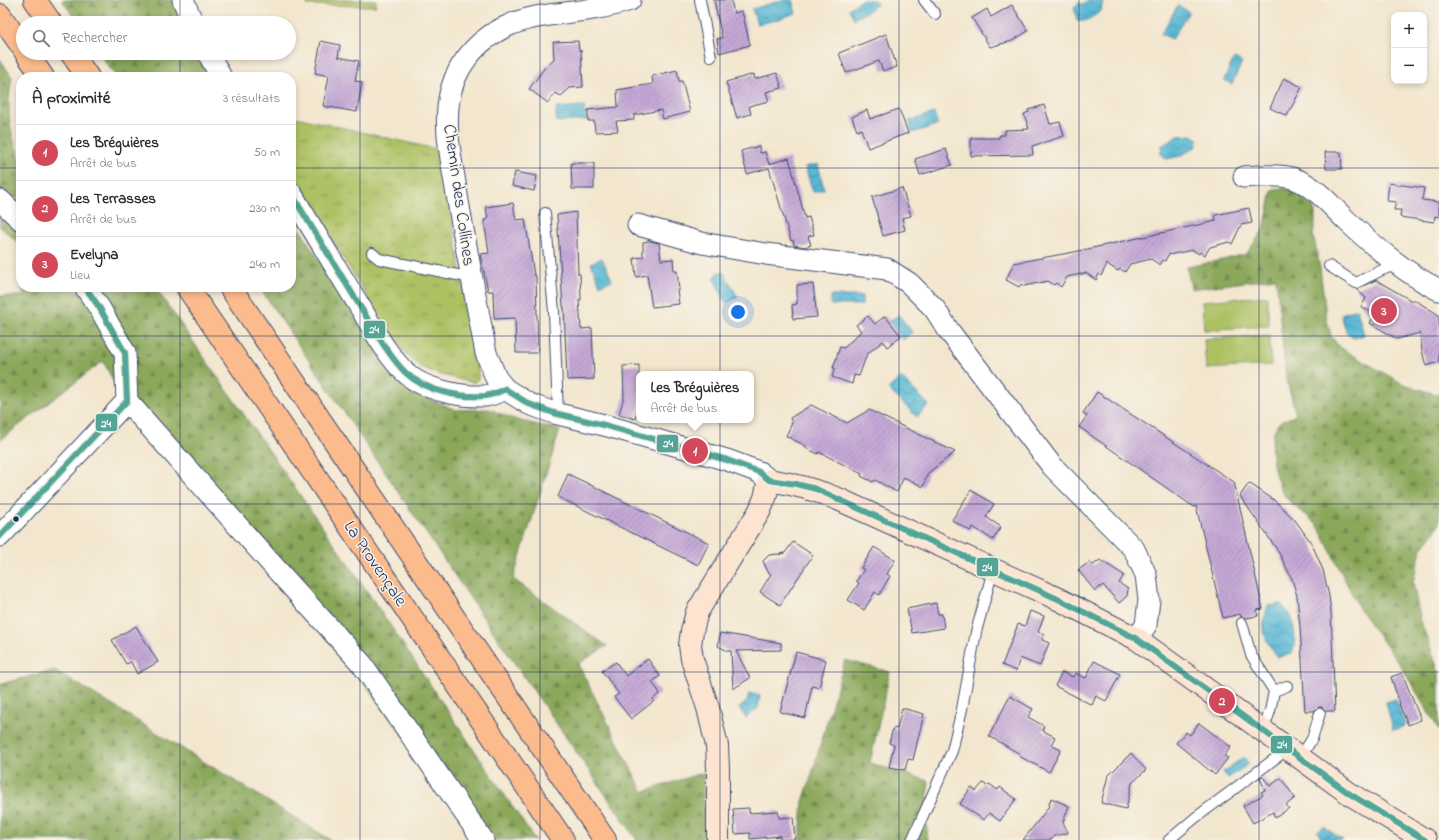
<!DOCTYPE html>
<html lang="fr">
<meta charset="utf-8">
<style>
body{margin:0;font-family:"Indie Flower",sans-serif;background:#f7f7f7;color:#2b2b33}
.controls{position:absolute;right:12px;top:12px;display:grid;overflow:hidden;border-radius:8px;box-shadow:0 2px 6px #0003}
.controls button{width:36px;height:36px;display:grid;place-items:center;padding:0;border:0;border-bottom:1px solid #e1e1e2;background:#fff;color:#2b2b33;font:20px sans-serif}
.you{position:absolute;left:738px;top:312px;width:14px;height:14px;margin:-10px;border:3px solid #fff;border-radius:50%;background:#1a73e8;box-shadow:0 0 0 6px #1a73e833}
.badge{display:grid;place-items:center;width:26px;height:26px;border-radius:50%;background:#d1495b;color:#fff;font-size:13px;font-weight:700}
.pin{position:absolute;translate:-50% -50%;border:2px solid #fff;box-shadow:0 1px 4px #0006}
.popup{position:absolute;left:636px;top:371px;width:118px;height:52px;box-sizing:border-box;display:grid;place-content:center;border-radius:8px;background:#fff;filter:drop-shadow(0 1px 3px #0005);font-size:13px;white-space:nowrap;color:#7c7c81}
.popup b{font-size:15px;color:#2b2b33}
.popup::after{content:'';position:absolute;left:50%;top:100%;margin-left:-8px;border:8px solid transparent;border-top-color:#fff}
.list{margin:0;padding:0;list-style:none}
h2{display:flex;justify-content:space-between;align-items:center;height:52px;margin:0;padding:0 16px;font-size:17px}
h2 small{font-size:13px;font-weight:400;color:#7c7c81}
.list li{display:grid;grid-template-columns:26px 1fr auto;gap:12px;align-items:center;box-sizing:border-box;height:56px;padding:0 16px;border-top:1px solid #e1e1e2}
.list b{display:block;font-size:15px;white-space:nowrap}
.list p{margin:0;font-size:13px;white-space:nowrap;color:#7c7c81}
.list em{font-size:13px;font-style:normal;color:#7c7c81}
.icon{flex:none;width:22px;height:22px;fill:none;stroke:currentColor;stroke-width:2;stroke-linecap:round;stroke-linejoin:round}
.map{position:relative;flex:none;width:1439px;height:840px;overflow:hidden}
.search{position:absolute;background:#fff;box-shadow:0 2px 6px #0003;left:16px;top:16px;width:280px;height:44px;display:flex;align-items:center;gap:10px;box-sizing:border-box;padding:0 14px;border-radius:22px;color:#7c7c81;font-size:15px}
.panel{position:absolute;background:#fff;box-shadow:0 2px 6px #0003;left:16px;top:72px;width:280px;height:220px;border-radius:16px}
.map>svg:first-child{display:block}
</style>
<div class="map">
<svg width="1439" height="840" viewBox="0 0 1439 840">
<defs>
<pattern id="grass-tufts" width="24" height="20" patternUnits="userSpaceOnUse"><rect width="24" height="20" fill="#adc164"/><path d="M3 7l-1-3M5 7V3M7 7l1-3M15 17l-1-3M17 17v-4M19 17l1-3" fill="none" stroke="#8c9d56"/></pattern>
<pattern id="forest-firs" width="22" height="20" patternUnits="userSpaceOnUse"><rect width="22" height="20" fill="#8aa75a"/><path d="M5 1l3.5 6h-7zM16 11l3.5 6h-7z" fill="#70884e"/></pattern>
<pattern id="water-waves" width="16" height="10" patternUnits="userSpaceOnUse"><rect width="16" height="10" fill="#56b8d4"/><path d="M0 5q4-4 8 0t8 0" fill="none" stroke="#4696af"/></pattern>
<pattern id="building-hatch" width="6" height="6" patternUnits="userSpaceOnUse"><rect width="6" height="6" fill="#c5a8d6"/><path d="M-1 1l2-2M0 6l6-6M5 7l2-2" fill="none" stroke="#9f89b1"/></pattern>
</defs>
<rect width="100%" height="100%" fill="#f7f3e8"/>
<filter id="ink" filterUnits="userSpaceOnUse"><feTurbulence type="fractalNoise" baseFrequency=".025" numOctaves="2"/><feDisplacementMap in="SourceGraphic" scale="8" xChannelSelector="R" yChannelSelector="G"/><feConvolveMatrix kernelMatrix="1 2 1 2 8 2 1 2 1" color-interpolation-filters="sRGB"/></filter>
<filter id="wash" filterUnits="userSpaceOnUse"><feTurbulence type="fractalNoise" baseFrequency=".012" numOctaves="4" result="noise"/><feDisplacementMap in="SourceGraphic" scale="16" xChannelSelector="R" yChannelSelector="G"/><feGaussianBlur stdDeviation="0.9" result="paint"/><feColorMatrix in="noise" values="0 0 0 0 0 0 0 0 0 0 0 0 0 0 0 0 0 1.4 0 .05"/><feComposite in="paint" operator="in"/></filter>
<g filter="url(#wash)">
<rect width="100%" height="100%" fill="#f3e6ce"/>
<!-- grass -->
<polygon fill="url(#grass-tufts)" stroke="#647861" points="291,116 440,150 478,369 478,379 475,382 471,382 441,375 419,366 404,352 385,325 291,174"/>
<!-- forest -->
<g fill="url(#forest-firs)" stroke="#526b5c">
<polygon points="62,0 193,0 203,23 78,23"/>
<polygon points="99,53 218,53 231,77 116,77"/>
<path d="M0,59L12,77C7,106 8,132 21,160V245L0,227Z"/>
<path d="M1280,188L1292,190L1309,198L1315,212V223L1313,234L1320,268L1326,315L1331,336L1339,347L1403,384L1439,395V525L1421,550L1413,582L1421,622L1439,672V730L1401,666L1360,610L1318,526C1310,518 1301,511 1292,504C1277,490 1270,463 1272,443C1273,437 1274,428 1279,423C1283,419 1291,418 1296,415L1286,378L1276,278L1191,289L1187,267L1222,260L1246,254L1264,229L1272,191Z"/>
<polygon points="291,215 359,324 404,383 429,399 456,410 489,409 517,420 560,430 513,579 607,646 578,664 643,792 705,772 703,803 708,840 637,840 502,645 259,287 291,287"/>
<polygon points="23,287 155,287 367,591 535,840 483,840 357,674 130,414 103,361 0,440 0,296 24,296"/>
<polygon points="845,660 890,672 870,763 929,781 926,818 928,840 801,840 801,826 803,801 811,777"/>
<polygon points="55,670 331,840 0,840 0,684"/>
</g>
<!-- pitch -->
<g fill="#adc164" stroke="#647861">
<polygon points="308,0 376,0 376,6 307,5"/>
<polygon points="1267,296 1269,326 1204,330 1202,301"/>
<polygon points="1269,335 1271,365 1206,369 1204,339"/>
</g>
<!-- water -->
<g fill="url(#water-waves)" stroke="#387499">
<polygon points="783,0 792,0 796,13 777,20 757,24 752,9"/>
<polygon points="861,0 874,0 878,4 868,11 854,19 849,9"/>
<path d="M1090,0H1103L1101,11C1094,16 1086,23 1077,21L1074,7L1079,3L1083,4Z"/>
<polygon points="1178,5 1189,12 1172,39 1161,34"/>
<polygon points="1234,58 1242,62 1232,84 1224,80"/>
<polygon points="584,106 586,120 556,122 556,108"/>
<polygon points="934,113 938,125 912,133 909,121"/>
<polygon points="1192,135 1198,139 1197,146 1181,156 1167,159 1160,153 1162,148 1161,146 1178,136"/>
<polygon points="818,164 824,189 813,192 805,167"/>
<polygon points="602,258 612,280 600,285 591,263"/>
<polygon points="718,272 724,273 738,297 726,303 714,279"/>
<rect x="831" y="296" width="31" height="9"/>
<polygon points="1357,309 1364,335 1355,338 1346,332 1341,314"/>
<polygon points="899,315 912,332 903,340 888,322"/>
<polygon points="901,377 929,405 917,417 888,389"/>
<path d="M1281,604C1294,618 1298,635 1292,654L1278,657C1263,639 1260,628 1268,606Z"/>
<polygon points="749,693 760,696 758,708 746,718 739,708 747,702"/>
<polygon points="1396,699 1405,726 1393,730 1386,702"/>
<polygon points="1244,757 1249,764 1228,778 1223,772"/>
<polygon points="1324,827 1343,840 1322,840 1317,831"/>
</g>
<g id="blocks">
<!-- building -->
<g fill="url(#building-hatch)">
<polygon points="714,0 731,0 734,13 742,11 750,45 719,53 717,39 722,38"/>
<polygon points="1012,5 1028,31 1012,41 990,47 972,18 987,9 991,17"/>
<polygon points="886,34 897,67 883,71 879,61 846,73 839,53"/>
<polygon points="321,41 340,45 338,57 359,61 355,81 362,82 357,112 323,106 329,76 315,73"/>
<polygon points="578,41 579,51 581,50 583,87 570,88 561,96 555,93 548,103 529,89 546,66 554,59 553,42"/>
<polygon points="677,70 679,81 682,81 690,112 663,119 661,110 634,115 634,120 616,121 618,131 595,132 594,121 588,121 588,110 618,107 617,90 653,84 652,76"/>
<polygon points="777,73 782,88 766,92 769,101 749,106 751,114 737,118 726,82 754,74 755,79"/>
<polygon points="1284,78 1302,87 1287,116 1270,108"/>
<polygon points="1044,105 1050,124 1051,124 1060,122 1064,136 1032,146 1033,155 971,156 971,138 999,138 1000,135 1005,135 1005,130 1029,129 1024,114 1029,112 1028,110"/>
<polygon points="899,109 908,133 868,148 861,129 857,131 852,117 867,110 870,119"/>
<polygon points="759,146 760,153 765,152 769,164 789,158 805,218 809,217 814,235 808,236 811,245 805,247 794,245 793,240 791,241 769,168 747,174 741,151"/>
<polygon points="946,149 952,165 920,175 915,159"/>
<polygon points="1325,152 1341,152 1342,169 1326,169"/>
<polygon points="571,163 594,163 594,189 572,189"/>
<polygon points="515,172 537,176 534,191 512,186"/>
<polygon points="1389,183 1424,188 1422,200 1439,202 1439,217 1435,216 1434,222 1400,217 1401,210 1394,210 1396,202 1387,201"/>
<polygon points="902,188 911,216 902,218 905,230 883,236 872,197"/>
<polygon points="513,203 516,220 525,219 534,275 536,276 538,353 516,353 515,318 494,319 493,291 488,291 480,254 489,253 484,220 488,219 486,207"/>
<polygon points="1249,208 1252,223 1241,225 1232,244 1229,242 1210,247 1205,255 1200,252 1199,254 1193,250 1168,255 1165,261 1163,260 1160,265 1151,259 1130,264 1125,272 1120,269 1118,271 1107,264 1101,276 1099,274 1096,280 1086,273 1067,277 1061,287 1056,283 1054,285 1048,281 1024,286 1021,284 1019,287 1006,280 1014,263 1074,252 1216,221 1215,215"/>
<polygon points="576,212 578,274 580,274 581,300 579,300 581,329 592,328 594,379 567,380 564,307 563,307 557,215"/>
<polygon points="650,241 659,243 661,260 673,259 674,271 677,271 679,290 677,290 679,304 652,307 647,275 636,277 634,258 643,257 643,242"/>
<polygon points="1376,280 1412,301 1413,299 1439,315 1439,362 1426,366 1422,351 1420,333 1397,339 1370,323 1375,314 1361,307 1366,298 1356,289"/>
<polygon points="813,284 817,317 793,319 792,305 797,304 797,285"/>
<polygon points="868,316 875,324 885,316 901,336 887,347 883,341 867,354 859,376 854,375 852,384 832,377 835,368 833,368 840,347 844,348 861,331 856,325"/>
<polygon points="639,365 639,405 635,419 619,414 624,397 623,366"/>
<polygon points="1097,392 1234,482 1263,609 1257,610 1258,616 1246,618 1241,617 1240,614 1223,618 1196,506 1194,507 1079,427 1087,416 1083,413"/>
<polygon points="811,405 847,423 869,410 955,452 928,473 923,487 904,477 897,492 875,480 873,482 861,476 862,474 819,452 818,454 806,448 806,446 786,436 792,423 790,418"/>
<polygon points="568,474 709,543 698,565 558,497"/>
<polygon points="1249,483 1274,500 1295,520 1312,544 1323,570 1329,596 1331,612 1335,711 1326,711 1322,707 1319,707 1314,711 1305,711 1300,627 1297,596 1292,579 1278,551 1240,496"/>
<polygon points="971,490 994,504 986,517 1001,527 993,540 973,527 970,531 952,520"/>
<polygon points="793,542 813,555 780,605 760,592 771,574 768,572 763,561 769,555 778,554 780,555 782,553 784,554"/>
<polygon points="874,547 895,560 887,574 890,576 879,595 875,592 864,610 848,600 859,583 856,581 864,570 861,568"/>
<polygon points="1100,560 1124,575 1119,583 1128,589 1127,596 1119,603 1103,585 1095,591 1078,570 1090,562 1093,565"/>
<polygon points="936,603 938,614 942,614 944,628 912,633 907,609"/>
<polygon points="1030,611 1044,616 1038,632 1045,634 1042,640 1049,643 1040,666 1020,658 1016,671 1002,665 1018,624 1025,626"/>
<polygon points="136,626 158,662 137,674 131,662 126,664 112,640"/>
<polygon points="720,633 781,643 781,650 736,651 750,678 733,689 731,651 728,651 718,646"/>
<polygon points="796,652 826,660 819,688 812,686 805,718 780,712"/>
<polygon points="648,659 660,676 652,682 660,693 653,699 654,701 631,719 614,697 619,694 602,671 616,662 626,676"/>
<polygon points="1094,661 1120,674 1106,701 1096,696 1092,705 1055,686 1062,672 1073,677 1075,673 1086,678"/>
<polygon points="1402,673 1421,720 1408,725 1399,704 1400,704 1391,677"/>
<polygon points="1010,696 1033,709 1028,717 1044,726 1042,730 1055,737 1051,745 1061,750 1049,772 1019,756 1020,754 989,736"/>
<polygon points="902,708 924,714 913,760 908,759 905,770 889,767 894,745 889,743 893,728 897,729"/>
<polygon points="1199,723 1231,747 1224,756 1228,758 1215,775 1176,743 1186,732 1190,735"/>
<polygon points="1131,753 1146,770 1132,783 1126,809 1101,803 1108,776"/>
<polygon points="1262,776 1270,786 1281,778 1295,798 1286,805 1289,808 1275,818 1273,812 1253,823 1243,806 1263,795 1261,792 1265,790 1260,778"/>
<polygon points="983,783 987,786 989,784 998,790 1000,787 1016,799 1000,821 989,813 984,820 960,804 971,787 976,791"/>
<polygon points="1051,798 1069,806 1063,822 1068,833 1054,836 1051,840 1023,840 1048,808"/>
<polygon points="749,808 749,813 778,811 779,818 793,817 795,839 780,840 780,836 750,839 750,833 735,834 733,809"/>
</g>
</g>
</g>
<g filter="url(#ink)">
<use href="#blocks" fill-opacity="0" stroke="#3b4a6f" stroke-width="1"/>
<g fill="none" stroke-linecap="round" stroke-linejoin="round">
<!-- lane casing -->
<g stroke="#3b4a6f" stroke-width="12">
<g id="lane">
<polyline points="700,0 711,57"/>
<polyline points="924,0 935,14"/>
<polyline points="545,213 554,312 558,414"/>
<polyline points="372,253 379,259 472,278"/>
<polyline points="1329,266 1356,283 1382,270 1397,264"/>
<polyline points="1242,623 1251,655 1274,691 1270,711 1263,731"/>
<polyline points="1274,691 1287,686"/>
<polyline points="1300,758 1312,739 1320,713"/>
<polyline points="912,840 952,751 962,709 976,632 993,570"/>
<polyline points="1169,840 1195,818 1288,749"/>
</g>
</g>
<!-- street casing -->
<g stroke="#3b4a6f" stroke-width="23">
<g id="street">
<polyline points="183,0 193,23"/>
<path d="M630,0C607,8 581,11 556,14C541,16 526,18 512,24C483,35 459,60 451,90C442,124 452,162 457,195C466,248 476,300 486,353L496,378L505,389L529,404L554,413L604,425L727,460L759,472L769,480"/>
<polyline points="208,53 221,77"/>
<path d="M1244,177C1257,176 1279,174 1292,178C1315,185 1330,205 1347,221C1375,247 1405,273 1439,290"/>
<path d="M291,193C313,230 335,266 357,302C372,326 391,365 415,380C433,391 463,397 485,396C492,395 499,392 505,389"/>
<polyline points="0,200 21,220"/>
<polyline points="638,225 702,243 766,254 887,269 909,283 934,308 949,331 1052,466 1134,549 1146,575 1149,600 1146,625 1137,639"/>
<polyline points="85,287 99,307 125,353 127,401 285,579 362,664 483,840"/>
<polyline points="0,536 127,401"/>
</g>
</g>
<!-- secondary casing -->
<g stroke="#3b4a6f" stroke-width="24">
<path id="secondary" d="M718,840V768L717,746L708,708L692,659L690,645L692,631L697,612L759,512L765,498L769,480C794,484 814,489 838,499L1058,599L1137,639L1350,794L1425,840"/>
</g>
<!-- highway casing -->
<g stroke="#3b4a6f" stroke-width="24">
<g id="highway">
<polyline points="35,0 51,23"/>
<polyline points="0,15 23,48"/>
<polyline points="26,53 43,77"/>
<polyline points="71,53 88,77"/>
<polyline points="187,287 563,840"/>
<polyline points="230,287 605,840"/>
</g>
</g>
<!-- lane -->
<use href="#lane" stroke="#fff" stroke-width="10"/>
<!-- street -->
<use href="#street" stroke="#fff" stroke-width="21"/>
<!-- secondary -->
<use href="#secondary" stroke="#fde4d1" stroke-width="22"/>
<!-- highway -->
<use href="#highway" stroke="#fbbb8c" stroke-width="22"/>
<!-- bus-1 casing -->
<g stroke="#f7f3e8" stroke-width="9">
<g id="bus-1">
<path d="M291,193L383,344C390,354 397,365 406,373C425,391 459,398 485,396C492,395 499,392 505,389"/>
<polyline points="505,389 529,404 554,413 604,425 727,460 759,472 769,480 796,484 816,489 1058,599 1137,639 1350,794 1425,840"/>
<polyline points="0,536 127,401 125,353 99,307 85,287"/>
</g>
</g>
<!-- bus-1 -->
<use href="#bus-1" stroke="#53a697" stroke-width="6"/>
</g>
</g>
<!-- grid -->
<path fill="none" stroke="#1b2f5e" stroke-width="1" stroke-opacity="0.55" d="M180,0V23M360,0V840M540,0V840M720,0V840M899,0V840M1079,0V840M1259,0V840M180,53V77M0,168H21M291,168H1439M180,287V840M0,336H1439M0,504H1439M0,672H1439"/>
<!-- markers -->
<circle fill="#1b2f5e" stroke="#f7f3e8" stroke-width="1.5" cx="16" cy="519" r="3.5"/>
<g text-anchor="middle" stroke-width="3" stroke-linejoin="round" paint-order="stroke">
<!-- street labels -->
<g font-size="18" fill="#1b2f5e" stroke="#f7f3e8">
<text transform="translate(460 195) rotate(82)" y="6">Chemin des Collines</text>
<text transform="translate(376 563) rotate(56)" y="6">La Provençale</text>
</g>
</g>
<g stroke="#f7f3e8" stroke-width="1.5">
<rect x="363" y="320" width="23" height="19" rx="4" fill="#53a697"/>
<rect x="95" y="413" width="23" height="19" rx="4" fill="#53a697"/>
<rect x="656" y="434" width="23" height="19" rx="4" fill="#53a697"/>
<rect x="976" y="557" width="23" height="20" rx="4" fill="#53a697"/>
<rect x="1270" y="735" width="23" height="19" rx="4" fill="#53a697"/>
</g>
<g font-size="11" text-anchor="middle" font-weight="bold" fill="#fff">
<text x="374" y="333">24</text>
<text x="106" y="427">24</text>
<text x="668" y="447">24</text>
<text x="987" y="571">24</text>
<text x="1282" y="748">24</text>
</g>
</svg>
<div class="controls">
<button>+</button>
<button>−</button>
</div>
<div class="you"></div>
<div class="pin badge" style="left:695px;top:451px">1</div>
<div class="popup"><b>Les Bréguières</b>Arrêt de bus</div>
<div class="pin badge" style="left:1222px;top:701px">2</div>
<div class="pin badge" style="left:1384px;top:311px">3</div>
<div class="search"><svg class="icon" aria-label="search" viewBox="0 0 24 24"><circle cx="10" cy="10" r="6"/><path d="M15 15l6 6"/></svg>Rechercher</div>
<section class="panel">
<h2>À proximité<small>3 résultats</small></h2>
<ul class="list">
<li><span class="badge">1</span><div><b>Les Bréguières</b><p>Arrêt de bus</p></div><em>50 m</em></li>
<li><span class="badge">2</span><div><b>Les Terrasses</b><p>Arrêt de bus</p></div><em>230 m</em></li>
<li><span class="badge">3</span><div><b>Evelyna</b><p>Lieu</p></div><em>240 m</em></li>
</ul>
</section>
</div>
